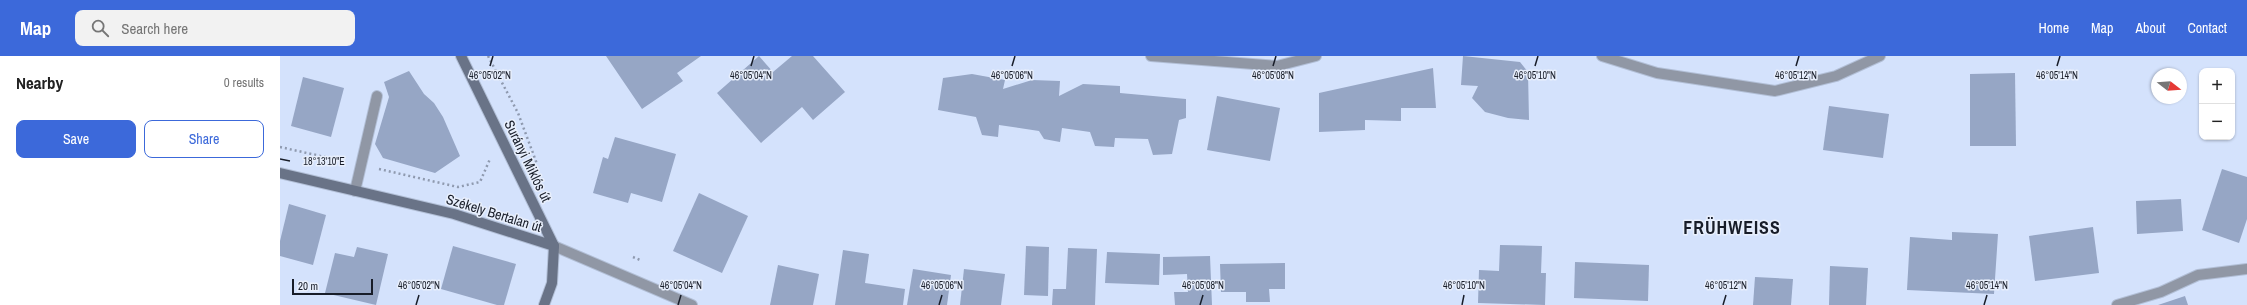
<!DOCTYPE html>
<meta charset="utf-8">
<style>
body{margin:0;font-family:"Archivo Narrow",sans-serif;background:#f2f2f2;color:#222}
.controls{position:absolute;right:12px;top:12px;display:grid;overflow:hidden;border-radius:8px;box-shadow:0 1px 3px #0004}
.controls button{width:36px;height:36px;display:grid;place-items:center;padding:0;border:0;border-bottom:1px solid #e0e0e0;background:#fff;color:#222;font:20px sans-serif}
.compass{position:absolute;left:1871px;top:12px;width:36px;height:36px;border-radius:50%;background:#fff;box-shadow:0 1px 3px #0004;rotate:107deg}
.scale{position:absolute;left:12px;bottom:10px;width:81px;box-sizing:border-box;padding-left:4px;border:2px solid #181d29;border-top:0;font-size:11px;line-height:14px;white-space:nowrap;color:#181d29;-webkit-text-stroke:3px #e8effc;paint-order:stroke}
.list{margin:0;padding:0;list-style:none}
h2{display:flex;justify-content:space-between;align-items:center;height:52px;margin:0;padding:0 16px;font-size:17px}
h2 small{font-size:13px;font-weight:400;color:#767676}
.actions{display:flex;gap:8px;padding:12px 16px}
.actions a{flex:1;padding:9px 0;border:1px solid #3c69da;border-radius:8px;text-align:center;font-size:14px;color:#3c69da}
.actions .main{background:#3c69da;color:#fff}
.icon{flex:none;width:22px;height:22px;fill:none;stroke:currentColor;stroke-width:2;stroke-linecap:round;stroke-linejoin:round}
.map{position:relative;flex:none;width:1967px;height:249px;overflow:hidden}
header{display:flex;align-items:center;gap:24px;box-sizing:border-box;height:56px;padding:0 20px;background:#3c69da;color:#fff}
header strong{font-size:19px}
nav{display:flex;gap:22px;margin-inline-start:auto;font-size:14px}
.search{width:280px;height:36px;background:#f2f2f2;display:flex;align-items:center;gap:10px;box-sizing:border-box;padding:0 14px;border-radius:8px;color:#767676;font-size:15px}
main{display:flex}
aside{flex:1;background:#fff}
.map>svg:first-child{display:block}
</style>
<header>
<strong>Map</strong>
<div class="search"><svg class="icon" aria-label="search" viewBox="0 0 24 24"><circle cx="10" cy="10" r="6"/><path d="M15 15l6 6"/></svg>Search here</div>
<nav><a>Home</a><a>Map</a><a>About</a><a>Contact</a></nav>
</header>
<main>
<aside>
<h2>Nearby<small>0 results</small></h2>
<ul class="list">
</ul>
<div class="actions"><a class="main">Save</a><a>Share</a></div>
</aside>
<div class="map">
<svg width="1967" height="249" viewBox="0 0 1967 249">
<rect width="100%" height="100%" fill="#d4e2fc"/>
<!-- building -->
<g fill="#96a6c5">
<polygon points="326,0 421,0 397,17 403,25 362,53"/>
<polygon points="479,0 493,16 512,0 533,0 565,36 533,64 522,51 481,87 437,37"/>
<polygon points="1183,0 1240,6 1248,16 1249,64 1228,62 1205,56 1192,42 1198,30 1181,29"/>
<polygon points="1153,12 1156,52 1121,52 1121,65 1085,64 1085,74 1039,76 1039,37"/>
<polygon points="129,15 144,38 154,47 163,61 180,100 155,117 103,102 95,88 109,41 104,26"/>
<polygon points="1735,17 1736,90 1690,90 1690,18"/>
<polygon points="692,18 725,24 723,33 752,24 780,25 779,40 803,28 840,30 840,37 906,43 906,62 899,64 892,98 873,99 868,83 835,82 834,91 815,90 810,76 782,72 780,86 764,83 759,75 719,69 718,81 702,79 696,61 658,54 663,22"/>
<polygon points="23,21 64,32 51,81 11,70"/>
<polygon points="937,40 1000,52 990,105 927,94"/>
<polygon points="1549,50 1609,58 1603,102 1543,94"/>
<polygon points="335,81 396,98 382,146 351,137 348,147 313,137 323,101 328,103"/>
<polygon points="1942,113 1967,121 1967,163 1959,187 1922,174"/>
<polygon points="419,137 468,160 442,217 393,195"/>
<polygon points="1901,143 1903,175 1857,178 1856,145"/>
<polygon points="9,148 46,159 33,209 0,200 0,185"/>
<polygon points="1813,171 1819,217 1755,225 1749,180"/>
<polygon points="1672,176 1718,178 1714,238 1627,234 1630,181 1672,184"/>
<polygon points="1220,189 1262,190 1261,217 1266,217 1265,249 1198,247 1199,214 1219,215"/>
<polygon points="173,190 236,208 224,249 217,249 161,233"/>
<polygon points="746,190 769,191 768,240 744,239"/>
<polygon points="77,191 108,198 96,249 45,237 55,197 74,201"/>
<polygon points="788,192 817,193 815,249 772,249 773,233 786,233"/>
<polygon points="563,194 589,198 585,227 625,233 623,249 555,249"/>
<polygon points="827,196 880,198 879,229 825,227"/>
<polygon points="930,200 932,249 895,249 894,236 908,236 907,218 883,219 883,201"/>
<polygon points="1295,206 1369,209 1368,245 1294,242"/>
<polygon points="1005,207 1005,233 989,233 990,246 966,246 966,236 941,236 940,208"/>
<polygon points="498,209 539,218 533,249 490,249"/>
<polygon points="1550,210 1588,212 1586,249 1549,249"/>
<polygon points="633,213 671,219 667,249 627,249"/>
<polygon points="684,213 725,218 721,249 680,249"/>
<polygon points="1475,221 1513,223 1511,249 1473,249"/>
<polygon points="1905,240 1908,249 1878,249"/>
</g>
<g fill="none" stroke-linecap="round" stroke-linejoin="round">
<!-- lane casing -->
<g stroke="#b2bfd6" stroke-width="12">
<polyline id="lane" points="75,135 97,40"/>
</g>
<!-- street casing -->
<g stroke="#b2bfd6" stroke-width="12">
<g id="street">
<polyline points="871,0 997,10 1036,0"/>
<polyline points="1322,0 1377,17 1495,35 1556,20 1600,0"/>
<polyline points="274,190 412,249"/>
<polyline points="1837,249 1881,236 1918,219 1967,213"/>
</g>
</g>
<!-- secondary casing -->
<g stroke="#b2bfd6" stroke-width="12">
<g id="secondary">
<polyline points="181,0 274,190 272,227 264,249"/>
<polyline points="0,117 174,158 274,190"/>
</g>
</g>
<!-- path -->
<g stroke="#8f9aaf" stroke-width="2.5" stroke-dasharray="2 3" stroke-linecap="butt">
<polyline points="208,0 238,57 257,108"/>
<polyline points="0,91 63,105"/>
<polyline points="99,113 178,131 200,126 210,103"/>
<polyline points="353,201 360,204"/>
</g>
<!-- lane -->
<use href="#lane" stroke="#9097a5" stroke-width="10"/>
<!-- street -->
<use href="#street" stroke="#9097a5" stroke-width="10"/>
<!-- secondary -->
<use href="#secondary" stroke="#697387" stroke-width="10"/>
</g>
<!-- ticks -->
<path fill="none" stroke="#181d29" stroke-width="1.5" d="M210,10L213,0M471,10L474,0M732,10L735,0M993,10L996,0M1255,10L1258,0M1516,10L1519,0M1777,10L1780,0M0,103L10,105M136,249L139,239M398,249L401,239M659,249L662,239M920,249L923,239M1182,249L1184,239M1443,249L1446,239M1704,249L1707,239"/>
<g text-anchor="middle" stroke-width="3" stroke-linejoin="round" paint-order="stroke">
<!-- street labels -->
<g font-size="14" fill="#181d29" stroke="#e8effc">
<text transform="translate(248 105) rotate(64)" y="5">Surányi Miklós út</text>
<text transform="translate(214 157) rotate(17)" y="5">Székely Bertalan út</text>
</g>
<!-- district labels -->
<g font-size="18" font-weight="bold" letter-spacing="1" fill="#181d29" stroke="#e8effc">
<text x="1452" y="178">FRÜHWEISS</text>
</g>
</g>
<g font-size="10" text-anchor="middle" fill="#181d29" stroke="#e8effc" stroke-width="3" stroke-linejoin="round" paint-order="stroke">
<text x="210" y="23">46°05'02"N</text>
<text x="471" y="23">46°05'04"N</text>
<text x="732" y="23">46°05'06"N</text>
<text x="993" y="23">46°05'08"N</text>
<text x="1255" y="23">46°05'10"N</text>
<text x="1516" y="23">46°05'12"N</text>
<text x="1777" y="23">46°05'14"N</text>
<text x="44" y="109">18°13'10"E</text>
<text x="139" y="233">46°05'02"N</text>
<text x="401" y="233">46°05'04"N</text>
<text x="662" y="233">46°05'06"N</text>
<text x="923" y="233">46°05'08"N</text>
<text x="1184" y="233">46°05'10"N</text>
<text x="1446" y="233">46°05'12"N</text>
<text x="1707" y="233">46°05'14"N</text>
</g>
</svg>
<div class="controls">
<button>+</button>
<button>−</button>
</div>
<svg class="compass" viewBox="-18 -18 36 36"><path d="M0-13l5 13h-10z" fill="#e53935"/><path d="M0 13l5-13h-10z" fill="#767676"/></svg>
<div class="scale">20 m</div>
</div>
</main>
